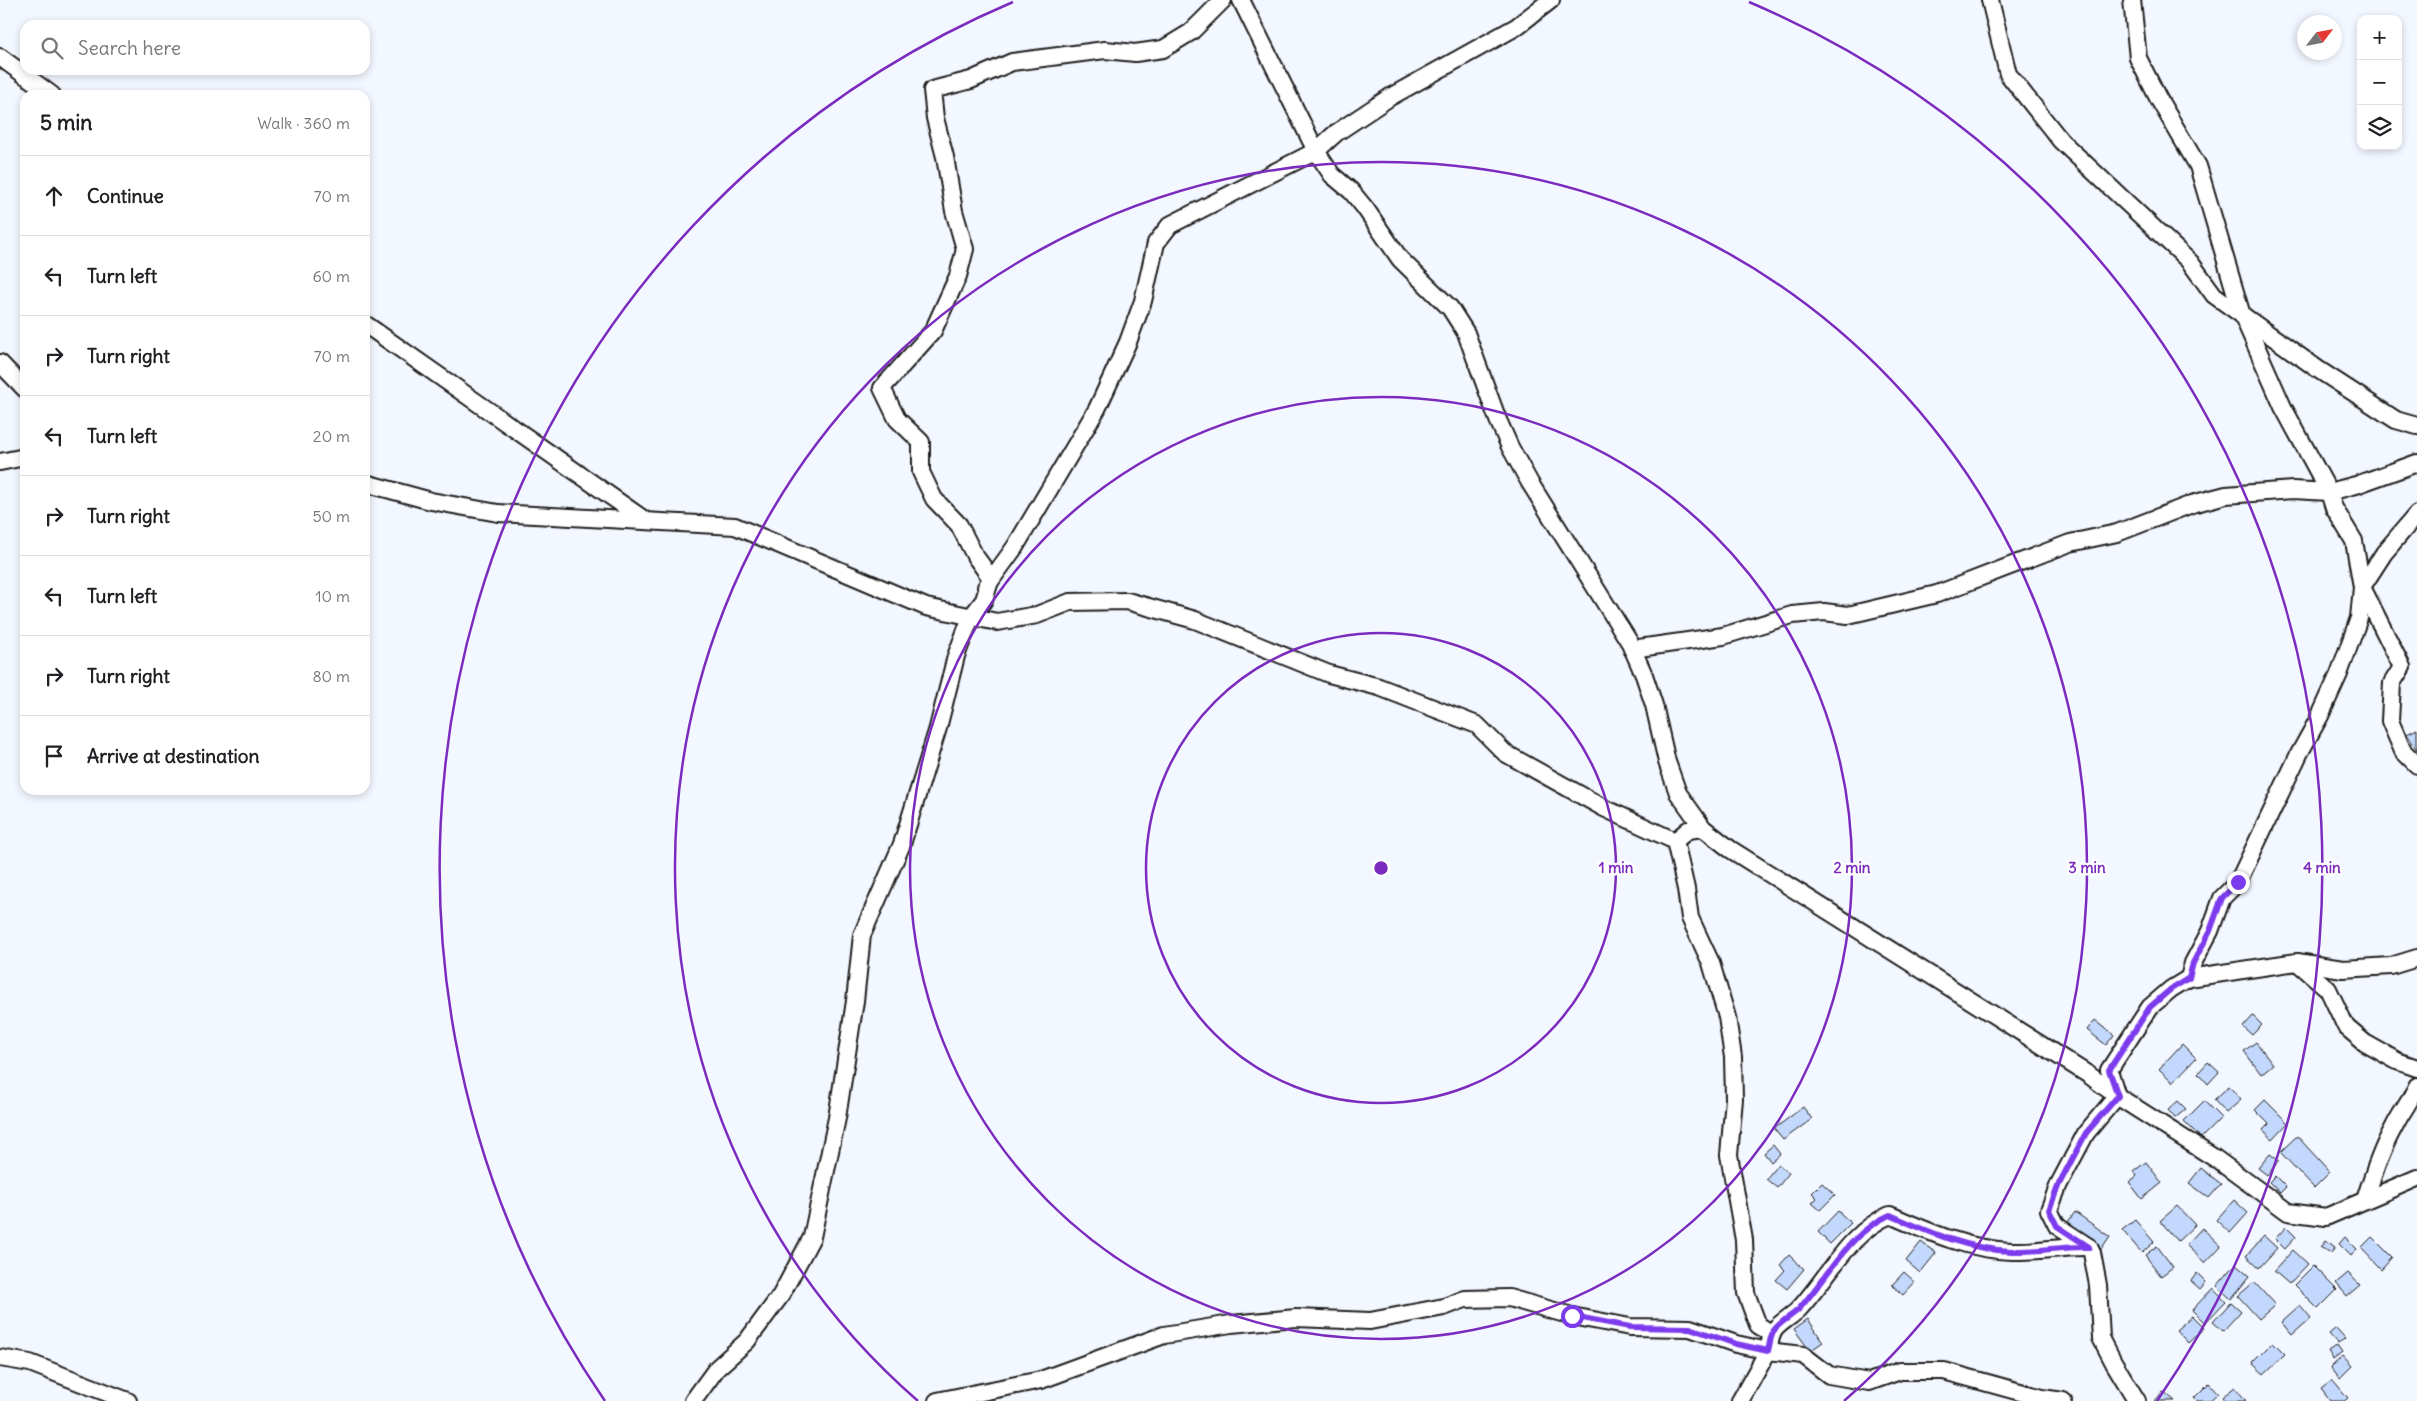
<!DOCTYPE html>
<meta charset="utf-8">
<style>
body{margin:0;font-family:Delius,sans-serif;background:#f2f2f2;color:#202124}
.controls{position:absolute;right:15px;top:15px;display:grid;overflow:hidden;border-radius:10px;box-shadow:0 2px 8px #0003}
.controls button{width:45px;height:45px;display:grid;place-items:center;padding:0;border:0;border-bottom:1px solid #e0e0e0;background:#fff;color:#202124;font:25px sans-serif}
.compass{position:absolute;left:2297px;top:15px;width:45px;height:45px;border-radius:50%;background:#fff;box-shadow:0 2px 8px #0003;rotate:58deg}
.stop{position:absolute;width:15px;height:15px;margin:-11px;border:4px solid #7c3aed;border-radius:50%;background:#fff}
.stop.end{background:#7c3aed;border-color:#fff;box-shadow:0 1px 5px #0008}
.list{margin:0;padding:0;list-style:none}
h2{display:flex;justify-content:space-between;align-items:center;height:65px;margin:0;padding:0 20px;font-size:21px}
h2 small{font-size:16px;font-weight:400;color:#757577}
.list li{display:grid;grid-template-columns:32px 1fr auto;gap:15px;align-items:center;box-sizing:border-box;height:80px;padding:0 20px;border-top:1px solid #e0e0e0}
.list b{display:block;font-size:19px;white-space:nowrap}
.list em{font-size:16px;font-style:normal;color:#757577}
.icon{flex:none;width:28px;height:28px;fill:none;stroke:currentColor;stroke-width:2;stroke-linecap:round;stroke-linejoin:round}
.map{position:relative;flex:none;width:2417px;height:1401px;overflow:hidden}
.search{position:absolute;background:#fff;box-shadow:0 2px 8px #0003;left:20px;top:20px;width:350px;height:55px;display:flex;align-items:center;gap:12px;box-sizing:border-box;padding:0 18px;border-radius:15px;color:#757577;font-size:19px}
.panel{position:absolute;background:#fff;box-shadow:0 2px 8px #0003;left:20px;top:90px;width:350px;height:705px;border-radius:15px}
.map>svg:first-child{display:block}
</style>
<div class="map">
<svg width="2417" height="1401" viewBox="0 0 2417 1401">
<rect width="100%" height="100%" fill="#f3f7ff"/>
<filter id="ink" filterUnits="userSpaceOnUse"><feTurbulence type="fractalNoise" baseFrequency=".02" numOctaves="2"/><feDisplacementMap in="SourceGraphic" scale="10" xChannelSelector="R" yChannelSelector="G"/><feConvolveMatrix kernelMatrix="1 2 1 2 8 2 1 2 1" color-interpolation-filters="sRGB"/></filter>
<g filter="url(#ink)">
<!-- building -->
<g fill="#c3d8fd" stroke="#1c1c1c">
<polygon points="2417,729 2417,750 2407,734"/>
<polygon points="2253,1016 2262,1025 2252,1035 2243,1027"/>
<polygon points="2095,1020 2114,1035 2106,1045 2087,1030"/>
<polygon points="2256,1042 2273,1064 2261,1074 2244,1051"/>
<polygon points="2182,1044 2196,1058 2173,1082 2159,1069"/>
<polygon points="2208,1062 2219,1072 2208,1084 2198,1073"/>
<polygon points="2229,1086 2241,1100 2226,1113 2214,1100"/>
<polygon points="2265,1100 2288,1123 2273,1139 2263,1130 2269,1124 2255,1110"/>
<polygon points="2178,1101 2186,1109 2175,1118 2168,1110"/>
<polygon points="2204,1101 2221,1118 2201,1138 2184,1121"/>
<polygon points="1803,1107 1812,1119 1783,1140 1774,1129"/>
<polygon points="2297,1136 2330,1172 2314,1188 2280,1152"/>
<polygon points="1773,1145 1780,1154 1771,1162 1764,1153"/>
<polygon points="2270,1154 2279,1161 2267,1175 2258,1168"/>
<polygon points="2146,1162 2162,1183 2142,1199 2129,1182 2137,1176 2134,1171"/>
<polygon points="1778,1164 1789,1173 1777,1188 1766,1179"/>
<polygon points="2201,1168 2221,1184 2209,1198 2189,1183"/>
<polygon points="2275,1176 2286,1187 2280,1193 2269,1182"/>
<polygon points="1822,1183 1835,1195 1820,1210 1812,1203 1817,1198 1812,1193"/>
<polygon points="2234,1200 2248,1213 2230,1233 2216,1220"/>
<polygon points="2177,1206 2195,1225 2178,1241 2160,1221"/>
<polygon points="1838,1211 1851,1223 1830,1244 1818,1232"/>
<polygon points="2075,1212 2110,1237 2101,1250 2066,1225"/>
<polygon points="2135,1220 2154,1242 2142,1253 2122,1230"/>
<polygon points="2286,1227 2296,1237 2285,1249 2275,1239"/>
<polygon points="2202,1228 2221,1246 2205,1263 2186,1245"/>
<polygon points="2264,1236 2277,1248 2259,1268 2246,1256"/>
<polygon points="2345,1237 2357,1249 2351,1256 2339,1244"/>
<polygon points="2372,1237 2392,1257 2381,1269 2361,1248"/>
<polygon points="2326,1241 2335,1248 2331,1253 2321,1247"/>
<polygon points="1921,1242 1936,1253 1920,1273 1906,1261"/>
<polygon points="2157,1246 2173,1267 2161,1276 2145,1255"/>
<polygon points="2293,1250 2308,1264 2289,1284 2274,1271"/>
<polygon points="1789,1255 1804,1269 1787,1289 1776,1280 1785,1270 1780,1265"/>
<polygon points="2236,1264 2250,1276 2231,1299 2217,1286"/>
<polygon points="2313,1266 2337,1290 2318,1309 2294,1285"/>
<polygon points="1904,1272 1915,1282 1903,1295 1892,1285"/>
<polygon points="2197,1273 2206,1282 2200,1289 2191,1281"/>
<polygon points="2348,1273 2360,1285 2347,1296 2336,1283"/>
<polygon points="2254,1282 2275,1305 2259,1319 2238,1296"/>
<polygon points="2213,1288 2226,1301 2205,1323 2192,1310"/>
<polygon points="2231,1302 2241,1311 2223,1331 2213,1322"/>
<polygon points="2300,1305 2311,1318 2292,1335 2281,1322"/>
<polygon points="2192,1316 2204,1328 2188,1343 2176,1330"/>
<polygon points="1808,1319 1823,1342 1810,1351 1794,1329"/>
<polygon points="2336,1328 2345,1338 2338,1344 2329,1334"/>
<polygon points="2273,1342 2285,1354 2264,1374 2252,1363"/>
<polygon points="2337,1346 2342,1353 2333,1360 2328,1352"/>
<polygon points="2343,1356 2352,1366 2340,1378 2331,1367"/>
<polygon points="2333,1380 2348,1398 2344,1401 2330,1401 2321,1389"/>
<polygon points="2209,1383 2218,1393 2209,1401 2197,1401 2194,1398"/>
<polygon points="2235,1387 2246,1401 2225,1401 2222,1397"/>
<polygon points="2163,1391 2175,1401 2155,1401"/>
</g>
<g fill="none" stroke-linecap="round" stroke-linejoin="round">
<!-- street casing -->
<g stroke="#1c1c1c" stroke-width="20">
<g id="street">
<polyline points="1241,0 1316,151 1332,175 1351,191 1365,208 1400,259 1450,308 1466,333 1498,420 1510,447 1530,483 1630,643 1644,675 1654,705 1667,762 1678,793 1703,828 1730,849 2089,1075 2117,1096 2216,1159 2288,1212 2326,1217 2417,1178"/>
<polyline points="1990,0 2008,74 2061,141 2190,262 2214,295 2319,370 2396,420 2417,426"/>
<polyline points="2132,0 2138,58 2158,98 2198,166 2241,312 2283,407 2329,492 2334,508 2354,541 2362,587 2402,667 2392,683 2390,721 2403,751 2417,765"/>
<polyline points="0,57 52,95"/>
<polyline points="365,324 646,521"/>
<polyline points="0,363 25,389"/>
<polyline points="0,462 25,457"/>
<polyline points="365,483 431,501 498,513 735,526 926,607 997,622 1037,615 1070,602 1127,601 1195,620 1329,674 1379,687 1477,725 1505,753 1604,808 1675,841"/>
<polyline points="986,587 1015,547 1097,409 1128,342 1143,301 1156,243 1170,225 1316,151 1336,133 1390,97 1516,27 1551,0"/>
<polyline points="1632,649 1723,636 1792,615 1824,612 1848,615 1937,594 2070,543 2117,533 2192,504 2226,495 2293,490 2329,492 2356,485 2417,463"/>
<polyline points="1703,828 1688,830 1675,841 1686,889 1690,918 1711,963 1727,1017 1733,1057 1734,1099 1729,1155 1744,1240 1746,1293 1758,1325 1772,1334"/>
<polyline points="2297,962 2328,989 2346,1027 2365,1043 2397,1061 2417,1068"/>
<polyline points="2189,978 2193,963 2210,931 2222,898 2238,882 2299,754 2320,716 2339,674 2359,618 2362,587 2384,553 2417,514"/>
<path d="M2365,1200C2373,1174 2381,1150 2394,1127C2401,1112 2411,1101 2417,1086"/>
<polyline points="0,1358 30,1363 128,1401"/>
<polyline points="693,1401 717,1368 747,1341 781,1295 812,1237 837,1118 855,1001 862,935 902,844 938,728 956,656 971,617 984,600 991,578 975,556 959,525 934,499 921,472 921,442 897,419 882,388 933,331 958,276 965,249 954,211 945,157 935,118 932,90 971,80 1012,62 1105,50 1135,53 1163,49 1191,32 1223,0"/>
<path d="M937,1401L1041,1380L1164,1335L1231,1324L1296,1318L1370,1321L1444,1307L1465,1299L1509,1298L1572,1316L1630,1327L1690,1328L1736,1344L1768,1351C1770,1344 1770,1335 1775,1329C1781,1322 1792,1316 1799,1309C1828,1278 1849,1232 1890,1215C1929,1232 1969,1250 2012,1251C2038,1252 2063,1246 2089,1247"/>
<polyline points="1740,1401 1768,1351 1803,1355 1829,1375 1869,1382 1900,1371 1944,1371 2042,1398 2063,1401"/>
<polyline points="2137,1401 2114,1363 2101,1338 2098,1285 2092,1253 2089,1247 2057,1226 2049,1210 2059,1184 2086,1133 2117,1096 2109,1070 2150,1007 2171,989 2189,978 2297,962 2343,969 2391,966 2417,958"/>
</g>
</g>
<!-- street -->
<use href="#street" stroke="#fff" stroke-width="16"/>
</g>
</g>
<g fill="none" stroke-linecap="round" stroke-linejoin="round" filter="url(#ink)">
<!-- route -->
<path stroke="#7c3aed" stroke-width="6" d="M1572,1316L1630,1327L1690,1328L1736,1344L1768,1351C1770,1344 1770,1335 1775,1329C1781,1321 1792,1316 1799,1309C1828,1277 1849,1232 1890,1215C1929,1232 1969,1250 2012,1251C2038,1252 2063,1246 2089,1247L2057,1226L2049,1210L2059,1184L2086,1133L2118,1096L2109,1070L2150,1007L2171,989L2189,978L2193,963L2210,931L2222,898L2238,882"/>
</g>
<!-- distance rings -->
<g fill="none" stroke="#7b2cbf" stroke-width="2.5">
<circle cx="1381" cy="868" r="235"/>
<circle cx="1381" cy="868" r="471"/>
<path d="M918 1401A706 706 0 1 1 1844 1401"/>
<path d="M605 1401A941 941 0 0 1 1013 2M1749 2A941 941 0 0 1 2157 1401"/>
</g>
<circle cx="1381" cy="868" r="8" fill="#7b2cbf" stroke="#fff" stroke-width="2.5"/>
<g font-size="15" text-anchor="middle" font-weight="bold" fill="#7b2cbf" stroke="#fff" stroke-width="4.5" stroke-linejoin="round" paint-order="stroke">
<text x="1616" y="873">1 min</text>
<text x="1852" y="873">2 min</text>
<text x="2087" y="873">3 min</text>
<text x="2322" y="873">4 min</text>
</g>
</svg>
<div class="controls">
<button>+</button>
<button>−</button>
<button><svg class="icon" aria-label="layers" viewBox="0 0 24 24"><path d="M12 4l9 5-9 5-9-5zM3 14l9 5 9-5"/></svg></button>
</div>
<svg class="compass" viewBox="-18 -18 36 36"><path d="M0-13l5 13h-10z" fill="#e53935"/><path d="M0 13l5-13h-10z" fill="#757577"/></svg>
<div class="stop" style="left:1572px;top:1316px"></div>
<div class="stop end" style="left:2238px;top:882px"></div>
<div class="search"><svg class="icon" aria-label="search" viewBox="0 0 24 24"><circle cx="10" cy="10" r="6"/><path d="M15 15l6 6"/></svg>Search here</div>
<section class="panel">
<h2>5 min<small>Walk · 360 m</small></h2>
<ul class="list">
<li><svg class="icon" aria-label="ahead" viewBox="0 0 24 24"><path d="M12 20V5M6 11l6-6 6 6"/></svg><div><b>Continue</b></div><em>70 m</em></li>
<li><svg class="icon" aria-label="left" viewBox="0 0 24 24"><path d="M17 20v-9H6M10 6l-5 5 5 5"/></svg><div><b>Turn left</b></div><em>60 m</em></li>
<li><svg class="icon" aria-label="right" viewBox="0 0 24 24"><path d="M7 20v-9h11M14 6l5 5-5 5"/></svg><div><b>Turn right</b></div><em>70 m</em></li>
<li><svg class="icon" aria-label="left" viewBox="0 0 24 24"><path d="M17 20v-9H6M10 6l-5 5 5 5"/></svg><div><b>Turn left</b></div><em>20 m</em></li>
<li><svg class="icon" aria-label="right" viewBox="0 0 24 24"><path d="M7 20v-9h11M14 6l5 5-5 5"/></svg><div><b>Turn right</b></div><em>50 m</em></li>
<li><svg class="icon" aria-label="left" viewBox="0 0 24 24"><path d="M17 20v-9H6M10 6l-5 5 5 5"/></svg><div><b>Turn left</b></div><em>10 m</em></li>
<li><svg class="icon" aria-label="right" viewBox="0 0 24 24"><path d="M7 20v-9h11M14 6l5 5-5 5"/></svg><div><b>Turn right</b></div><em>80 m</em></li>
<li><svg class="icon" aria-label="arrive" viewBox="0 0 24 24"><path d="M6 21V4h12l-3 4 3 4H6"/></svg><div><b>Arrive at destination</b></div></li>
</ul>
</section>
</div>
